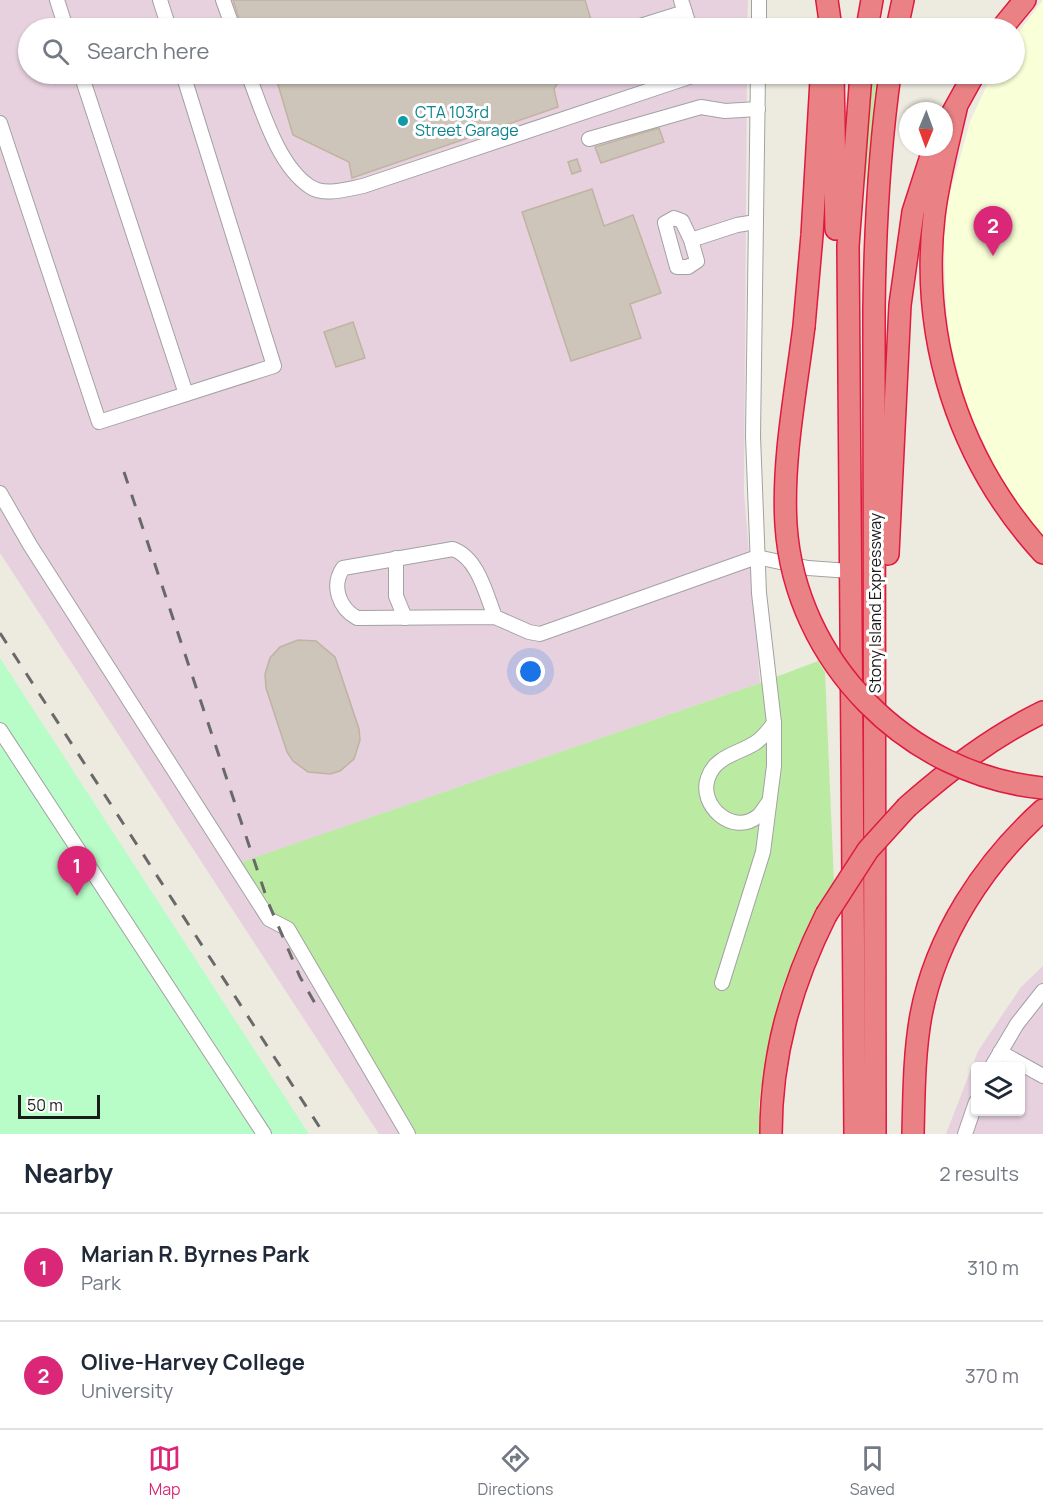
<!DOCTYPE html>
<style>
body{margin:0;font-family:Manrope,sans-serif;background:#f2f2f3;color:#1f2937}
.controls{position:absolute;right:18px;bottom:18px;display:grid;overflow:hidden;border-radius:6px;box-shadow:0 2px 4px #0004}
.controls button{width:54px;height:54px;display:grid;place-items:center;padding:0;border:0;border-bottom:2px solid #e0e1e3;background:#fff;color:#1f2937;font:30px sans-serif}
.compass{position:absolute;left:899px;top:102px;width:54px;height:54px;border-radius:50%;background:#fff;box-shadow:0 2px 4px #0004;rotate:181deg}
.scale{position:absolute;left:18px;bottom:15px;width:82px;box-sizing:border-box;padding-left:6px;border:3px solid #1b1b1b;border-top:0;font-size:16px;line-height:21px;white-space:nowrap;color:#1b1b1b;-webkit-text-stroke:4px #fff;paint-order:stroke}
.you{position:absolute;left:531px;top:672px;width:21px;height:21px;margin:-15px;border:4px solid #fff;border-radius:50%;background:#1a73e8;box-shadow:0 0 0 9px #1a73e833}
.badge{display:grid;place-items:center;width:39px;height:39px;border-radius:50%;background:#db2777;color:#fff;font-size:20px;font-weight:700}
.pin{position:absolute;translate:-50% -50px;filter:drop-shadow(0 2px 3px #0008)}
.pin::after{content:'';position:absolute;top:32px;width:21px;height:18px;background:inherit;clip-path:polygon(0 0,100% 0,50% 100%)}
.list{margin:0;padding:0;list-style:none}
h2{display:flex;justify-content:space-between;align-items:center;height:78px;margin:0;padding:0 24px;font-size:26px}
h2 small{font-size:20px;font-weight:400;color:#747a83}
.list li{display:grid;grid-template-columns:39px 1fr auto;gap:18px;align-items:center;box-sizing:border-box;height:108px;padding:0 24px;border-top:2px solid #e0e1e3}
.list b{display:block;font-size:22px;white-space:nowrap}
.list p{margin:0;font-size:20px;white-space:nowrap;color:#747a83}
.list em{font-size:20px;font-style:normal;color:#747a83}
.icon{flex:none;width:33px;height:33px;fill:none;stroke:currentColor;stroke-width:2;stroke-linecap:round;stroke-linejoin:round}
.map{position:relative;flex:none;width:1043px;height:1134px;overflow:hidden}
.search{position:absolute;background:#fff;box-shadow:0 2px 4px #0004;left:18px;right:18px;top:18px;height:66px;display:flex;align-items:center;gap:15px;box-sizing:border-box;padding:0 21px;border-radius:33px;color:#747a83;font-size:22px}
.sheet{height:294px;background:#fff}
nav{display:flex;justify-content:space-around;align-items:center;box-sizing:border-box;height:84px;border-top:2px solid #e0e1e3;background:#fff;font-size:16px;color:#747a83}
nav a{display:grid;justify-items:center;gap:3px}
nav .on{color:#db2777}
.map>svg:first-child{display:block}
</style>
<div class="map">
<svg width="1043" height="1134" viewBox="0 0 1043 1134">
<rect width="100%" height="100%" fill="#edebe0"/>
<!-- industrial -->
<g fill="#e7d1df" fill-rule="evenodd">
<polygon points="0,0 748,0 747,28 28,28 28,74 747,74 744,493 760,683 240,863 405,1134 379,1134 0,553"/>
<path d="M1043,966V1134H946L978,1051L1021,987ZM976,1066H1020V1112H976Z"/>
</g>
<!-- education -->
<polygon fill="#f9ffd7" points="1043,0 1043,537 1014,500 997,471 967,406 950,341 946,305 944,238 948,200 970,122 992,74 1014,74 1015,37"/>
<!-- grass -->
<g fill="#bbeba2">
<polygon points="872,74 877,74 866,181 862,176"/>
<polygon points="818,661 825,672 834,882 812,917 781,991 765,1060 759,1105 760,1134 405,1134 239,863 760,683"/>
</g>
<!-- park -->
<polygon fill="#b8fcc8" points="0,658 309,1134 0,1134"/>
<!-- building -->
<g fill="#cdc5b9" stroke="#c0b3a1" stroke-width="1.5">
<polygon points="233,0 585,0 591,20 586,28 242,28"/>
<polygon points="257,74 563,74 554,89 558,107 352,178 349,162 293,135 276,78 261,83"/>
<polygon points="659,128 664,142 601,163 595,147"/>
<polygon points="577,159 581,171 572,174 568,162"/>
<polygon points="592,189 604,226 633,215 661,293 630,304 641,338 571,361 522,212"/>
<polygon points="353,322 365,358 336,367 324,332"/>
<polygon points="298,640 316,641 335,657 359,729 360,740 354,759 340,771 330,774 308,772 293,761 287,752 266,688 265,674 270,658 280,647"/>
</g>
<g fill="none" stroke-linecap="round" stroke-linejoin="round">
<!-- minor casing -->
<g stroke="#a2a2a2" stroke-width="16">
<g id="minor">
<polyline points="57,0 66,28"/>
<polyline points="160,0 169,28"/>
<polyline points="223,0 233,28"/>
<polyline points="681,0 690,28"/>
<polyline points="634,28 685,12"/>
<polyline points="759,28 759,0"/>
<polyline points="81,74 186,394"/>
<path d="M248,74C262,109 277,164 309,186C324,197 347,189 363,186L698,74"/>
<polyline points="0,123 99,422 274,366 183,74"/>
<polyline points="589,139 701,107 725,111 758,109"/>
<polyline points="691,240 682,221 674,218 665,223 677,267 688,267 697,261 691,240 737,225 756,222"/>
<polyline points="0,493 30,545 269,919 288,929 408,1134"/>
<polyline points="396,558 396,596 405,618"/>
<path d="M495,617C486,594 478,558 453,549L343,568C331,586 339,608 357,618L495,617L529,632L540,634L757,557L808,568L850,571"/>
<polyline points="0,730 264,1134"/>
<path d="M769,802C765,806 762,813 758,816C733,837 698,805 708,778C715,756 738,754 755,743C763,738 768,731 774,723"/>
<polyline points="722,983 763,852 774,766 774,723 759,593 753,436 758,74"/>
<polyline points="1000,1052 1043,1076"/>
<polyline points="992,1066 1017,1024 1043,991"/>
<polyline points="965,1134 976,1102"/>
</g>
</g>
<!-- highway casing -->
<g stroke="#de1a3f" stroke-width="24">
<g id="highway">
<polyline points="827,0 831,28"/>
<polyline points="867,28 872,0"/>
<polyline points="897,28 903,0"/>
<polyline points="1002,28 1025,0"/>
<polyline points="833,74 836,229"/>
<path d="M956,109C948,144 938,181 934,216C920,340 959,461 1043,553"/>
<polyline points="948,121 974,74"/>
<polyline points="804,326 812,235 821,80"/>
<polyline points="888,554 900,305 913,212 934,147"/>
<path d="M907,807C949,770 992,737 1043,712"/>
<path d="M771,1134C771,1055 791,985 826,915"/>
<polyline points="855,1134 848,246 861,74"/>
<path d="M875,1134L874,309C875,230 879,152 890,74"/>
<path d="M913,1134C914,1094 914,1054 921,1015C936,936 984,863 1043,810"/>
</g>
</g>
<!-- minor -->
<use href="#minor" stroke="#fff" stroke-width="14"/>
<!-- highway -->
<use href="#highway" stroke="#ea8285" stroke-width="21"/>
<!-- rail -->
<g stroke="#696969" stroke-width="3" stroke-dasharray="12 12" stroke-linecap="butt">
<polyline points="124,472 268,902 300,977 320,1012"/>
<polyline points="0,633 324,1134"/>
</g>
<!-- highway-bridge casing -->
<g stroke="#de1a3f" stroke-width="24" stroke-linecap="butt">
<g id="highway-bridge">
<path d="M804,326C796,391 782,460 786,525C795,662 908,775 1043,788"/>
<polyline points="826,915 868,850 907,807"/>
</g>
</g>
<!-- highway-bridge -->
<use href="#highway-bridge" stroke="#ea8285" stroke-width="21"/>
</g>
<!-- markers -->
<circle fill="#0f9aa8" stroke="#fff" stroke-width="2" cx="403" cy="121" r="6"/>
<g text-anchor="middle" stroke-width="6" stroke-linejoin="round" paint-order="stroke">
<!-- culture labels -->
<g font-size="16" fill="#0d838f" stroke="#fff" text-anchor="start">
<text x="415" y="118">CTA 103rd<tspan x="415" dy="18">Street Garage</tspan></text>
</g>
<!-- street labels -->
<g font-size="16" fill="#1b1b1b" stroke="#fff">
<text transform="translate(875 603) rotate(-90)" y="6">Stony Island Expressway</text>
</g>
</g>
</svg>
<div class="controls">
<button><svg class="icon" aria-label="layers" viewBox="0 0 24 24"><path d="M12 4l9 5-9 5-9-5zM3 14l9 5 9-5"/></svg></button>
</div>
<svg class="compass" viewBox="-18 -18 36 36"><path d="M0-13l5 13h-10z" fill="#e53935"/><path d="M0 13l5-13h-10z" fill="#747a83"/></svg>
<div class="scale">50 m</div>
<div class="you"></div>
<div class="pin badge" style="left:77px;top:896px">1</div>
<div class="pin badge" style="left:993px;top:256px">2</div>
<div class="search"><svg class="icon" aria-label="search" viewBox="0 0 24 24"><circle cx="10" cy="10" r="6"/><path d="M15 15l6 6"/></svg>Search here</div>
</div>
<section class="sheet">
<h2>Nearby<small>2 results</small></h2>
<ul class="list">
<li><span class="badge">1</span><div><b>Marian R. Byrnes Park</b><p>Park</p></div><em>310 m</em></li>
<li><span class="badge">2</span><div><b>Olive-Harvey College</b><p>University</p></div><em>370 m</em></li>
</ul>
</section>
<nav>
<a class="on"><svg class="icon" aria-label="map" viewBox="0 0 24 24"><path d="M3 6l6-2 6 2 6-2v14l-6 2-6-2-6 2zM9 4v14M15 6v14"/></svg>Map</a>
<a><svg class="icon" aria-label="directions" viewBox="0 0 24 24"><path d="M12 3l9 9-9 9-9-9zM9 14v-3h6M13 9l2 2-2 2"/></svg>Directions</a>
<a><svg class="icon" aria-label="saved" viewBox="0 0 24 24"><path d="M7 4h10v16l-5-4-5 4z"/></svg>Saved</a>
</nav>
